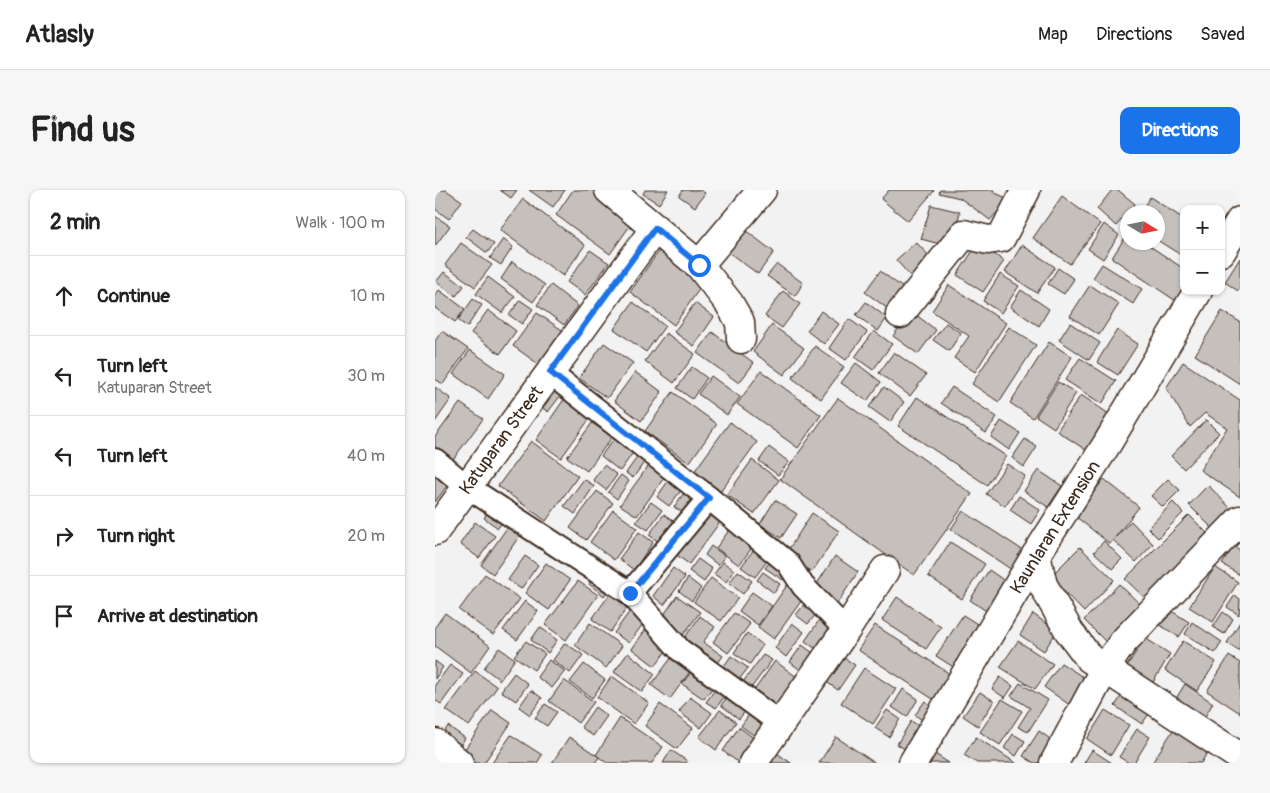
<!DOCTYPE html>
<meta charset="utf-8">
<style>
body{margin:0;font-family:Pangolin,sans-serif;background:#f6f6f6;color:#222}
.controls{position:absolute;right:15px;top:15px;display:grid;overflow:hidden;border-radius:10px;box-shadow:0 1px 4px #0004}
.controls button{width:45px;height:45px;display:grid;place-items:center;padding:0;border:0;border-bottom:1px solid #e0e0e0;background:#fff;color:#222;font:25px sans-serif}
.compass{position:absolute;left:685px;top:15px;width:45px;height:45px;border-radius:50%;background:#fff;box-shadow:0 1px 4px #0004;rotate:100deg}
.stop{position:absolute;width:15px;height:15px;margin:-11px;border:4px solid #1a73e8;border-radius:50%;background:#fff}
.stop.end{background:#1a73e8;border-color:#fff;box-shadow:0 1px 5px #0008}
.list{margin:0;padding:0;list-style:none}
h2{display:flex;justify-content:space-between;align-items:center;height:65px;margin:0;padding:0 20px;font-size:21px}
h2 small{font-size:16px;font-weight:400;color:#767676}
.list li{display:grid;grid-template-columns:32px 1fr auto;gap:15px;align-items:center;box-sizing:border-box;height:80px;padding:0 20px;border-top:1px solid #e0e0e0}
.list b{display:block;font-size:19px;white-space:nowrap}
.list p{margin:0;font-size:16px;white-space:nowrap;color:#767676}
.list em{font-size:16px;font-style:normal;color:#767676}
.icon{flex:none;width:28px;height:28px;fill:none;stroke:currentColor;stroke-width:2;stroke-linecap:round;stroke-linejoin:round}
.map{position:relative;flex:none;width:805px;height:573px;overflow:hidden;border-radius:10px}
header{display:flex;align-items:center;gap:30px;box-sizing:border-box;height:70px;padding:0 25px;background:#fff;border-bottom:1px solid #e0e0e0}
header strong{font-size:24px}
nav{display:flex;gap:28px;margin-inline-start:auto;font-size:18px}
.intro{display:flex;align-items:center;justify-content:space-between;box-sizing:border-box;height:120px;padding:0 30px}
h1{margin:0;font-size:35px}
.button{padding:12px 22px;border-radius:10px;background:#1a73e8;color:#fff;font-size:18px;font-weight:700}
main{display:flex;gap:30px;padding:0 30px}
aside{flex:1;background:#fff;border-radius:10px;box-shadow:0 1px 4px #0004}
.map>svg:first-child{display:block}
</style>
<header>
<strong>Atlasly</strong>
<nav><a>Map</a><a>Directions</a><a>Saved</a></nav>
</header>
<div class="intro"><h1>Find us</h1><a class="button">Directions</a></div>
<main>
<aside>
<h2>2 min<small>Walk · 100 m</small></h2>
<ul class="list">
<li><svg class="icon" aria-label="ahead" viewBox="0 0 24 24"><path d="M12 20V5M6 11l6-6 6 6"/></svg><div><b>Continue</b></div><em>10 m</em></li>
<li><svg class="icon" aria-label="left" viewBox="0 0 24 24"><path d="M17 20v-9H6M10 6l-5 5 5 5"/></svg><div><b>Turn left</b><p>Katuparan Street</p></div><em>30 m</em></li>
<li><svg class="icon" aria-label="left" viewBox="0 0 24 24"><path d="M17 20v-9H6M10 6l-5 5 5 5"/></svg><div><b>Turn left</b></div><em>40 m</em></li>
<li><svg class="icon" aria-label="right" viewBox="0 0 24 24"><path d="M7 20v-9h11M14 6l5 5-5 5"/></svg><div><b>Turn right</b></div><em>20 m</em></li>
<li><svg class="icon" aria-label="arrive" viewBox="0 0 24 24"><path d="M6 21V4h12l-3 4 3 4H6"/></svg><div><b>Arrive at destination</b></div></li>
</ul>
</aside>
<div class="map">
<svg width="805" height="573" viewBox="0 0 805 573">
<rect width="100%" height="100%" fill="#f3f2f2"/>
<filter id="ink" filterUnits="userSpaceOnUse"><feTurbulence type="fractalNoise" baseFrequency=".02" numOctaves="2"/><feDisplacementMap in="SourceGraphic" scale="10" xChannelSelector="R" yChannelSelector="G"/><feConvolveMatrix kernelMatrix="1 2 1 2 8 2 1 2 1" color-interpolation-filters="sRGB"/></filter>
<g filter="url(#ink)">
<!-- building -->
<g fill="#c6c0bd" stroke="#3b2a1e">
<polygon points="0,0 11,0 27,11 14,29 0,19"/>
<polygon points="65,0 82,0 76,8"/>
<polygon points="94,0 130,0 118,17"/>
<polygon points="138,0 157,0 199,30 175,64 121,25"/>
<polygon points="210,0 233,0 224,14 208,4"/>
<polygon points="248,0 265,0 270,3 260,17 244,6"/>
<polygon points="454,0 498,0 499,1 473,31 446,9"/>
<polygon points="505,0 559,0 558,2 574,9 555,30 525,8 504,3"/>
<polygon points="677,0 683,0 700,14 681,36 662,19"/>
<polygon points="627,6 665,34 635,74 598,48"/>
<polygon points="715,7 749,29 749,67 722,50 722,22 705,22"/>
<polygon points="88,9 150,55 128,86 65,40"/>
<polygon points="496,15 525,22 516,57 486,49"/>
<polygon points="0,26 15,36 0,56"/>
<polygon points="669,34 684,45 668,69 653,59"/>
<polygon points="306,37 339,62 323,84 289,59"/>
<polygon points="38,39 59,54 52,63 31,47"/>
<polygon points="692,44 692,52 709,52 749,79 749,99 741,111 677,68"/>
<polygon points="68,49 78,57 66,75 55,68"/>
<polygon points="481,52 498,70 478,89 461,70"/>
<polygon points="26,53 57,75 40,97 10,75"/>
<polygon points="543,53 569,71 548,102 522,85"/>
<polygon points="587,55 620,77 602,103 570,82"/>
<polygon points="226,58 270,91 239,135 195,102"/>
<polygon points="155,60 174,73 150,105 132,92"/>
<polygon points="805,68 805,98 803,101 790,92"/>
<polygon points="77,72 110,95 98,112 66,89"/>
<polygon points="342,74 368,93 360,106 332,86"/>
<polygon points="667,74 707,99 698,114 658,88"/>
<polygon points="623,78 639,89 629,104 613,94"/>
<polygon points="445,81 475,103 460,124 430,102"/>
<polygon points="9,82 29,96 21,106 1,92"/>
<polygon points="565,84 584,96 566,123 548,111"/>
<polygon points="53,87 80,107 67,123 41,104"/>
<polygon points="116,95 143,116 129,135 102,115"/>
<polygon points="514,95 571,133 540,182 519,168 534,146 497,121"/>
<polygon points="655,95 684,114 664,145 635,126"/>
<polygon points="4,100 30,119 20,132 0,118 0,106"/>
<polygon points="586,100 614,119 604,136 575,117"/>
<polygon points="348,101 365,114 347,138 330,126"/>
<polygon points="38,109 47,115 32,137 23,130"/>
<polygon points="85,110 98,119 87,134 74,125"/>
<polygon points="198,112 230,136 211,162 179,139"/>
<polygon points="431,112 452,128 443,141 421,125"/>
<polygon points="260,113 279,127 259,156 239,142"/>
<polygon points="53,120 81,141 65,164 36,143"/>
<polygon points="386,121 404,134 389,154 372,141"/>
<polygon points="476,121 501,140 483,164 458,146"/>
<polygon points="787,121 805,132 805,194 760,165"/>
<polygon points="102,123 130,142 106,176 78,156"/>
<polygon points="414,129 432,142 411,170 394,158"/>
<polygon points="511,133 526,143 514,161 498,150"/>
<polygon points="635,133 665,153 654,170 624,150"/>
<polygon points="337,135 369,158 349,185 318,162"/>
<polygon points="574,137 601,155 564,212 537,194"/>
<polygon points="682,140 703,154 683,185 662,172"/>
<polygon points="7,141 33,159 8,194 0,189 0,151"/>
<polygon points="439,141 457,154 438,180 420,167"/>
<polygon points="277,142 319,173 304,193 262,163"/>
<polygon points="231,143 260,164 239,193 210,171"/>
<polygon points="614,152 637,167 598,228 575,213"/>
<polygon points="169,153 198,173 172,208 144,188"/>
<polygon points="380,156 409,177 386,209 357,188"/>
<polygon points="35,160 70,184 53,209 18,184"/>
<polygon points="459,162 491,185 475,206 444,183"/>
<polygon points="645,168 681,191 667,214 630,190"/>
<polygon points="748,172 805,210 805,307 765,280 792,238 770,223 755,237 731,198"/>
<polygon points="421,173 446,192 432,211 406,193"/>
<polygon points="257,177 272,188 257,209 242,198"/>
<polygon points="326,181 386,225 363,258 302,214"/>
<polygon points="200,182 227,202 206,231 179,211"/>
<polygon points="276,186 305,207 292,225 263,204"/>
<polygon points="117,192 129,201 113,222 101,213"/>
<polygon points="623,192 641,203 619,238 601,226"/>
<polygon points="0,197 16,209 0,232"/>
<polygon points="449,197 469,212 455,232 434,217"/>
<polygon points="517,197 562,227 551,243 506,213"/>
<polygon points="238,202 282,234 254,273 210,241"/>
<polygon points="132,205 158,224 126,268 101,250"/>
<polygon points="646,205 674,224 651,260 622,241"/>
<polygon points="482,207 571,266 552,295 463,236"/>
<polygon points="403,208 537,304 479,385 345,289"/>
<polygon points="25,213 48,229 16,272 0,260 0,247"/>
<polygon points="771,230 784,243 749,279 736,266"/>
<polygon points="566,231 585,243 574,260 556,247"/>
<polygon points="295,232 322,252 283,305 256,286"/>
<polygon points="157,233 177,247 152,281 132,267"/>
<polygon points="183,243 202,257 185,281 166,266"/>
<polygon points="590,249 602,257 589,277 577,268"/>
<polygon points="96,251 143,286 111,331 63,296"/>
<polygon points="334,257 354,272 343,285 324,271"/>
<polygon points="203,266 210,271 198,288 191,283"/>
<polygon points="317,270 344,290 319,324 292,305"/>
<polygon points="217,271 233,282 202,326 185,315"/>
<polygon points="572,274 590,286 570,316 551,304"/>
<polygon points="169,275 182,285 171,300 158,290"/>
<polygon points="0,277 17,289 0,312"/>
<polygon points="603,280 627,296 613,317 589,301"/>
<polygon points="238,284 251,294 234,316 222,307"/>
<polygon points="186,285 194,291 182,309 173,302"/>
<polygon points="149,289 159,296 140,324 129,316"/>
<polygon points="669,289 704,317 675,354 640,326"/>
<polygon points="733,289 745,300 728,317 716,306"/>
<polygon points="773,295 803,326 784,345 754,315"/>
<polygon points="253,297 267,306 253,326 239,317"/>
<polygon points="162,301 178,313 151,350 135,338"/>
<polygon points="584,306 605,320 596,334 575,320"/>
<polygon points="340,310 362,324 346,348 325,334"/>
<polygon points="216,312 227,320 213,340 201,332"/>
<polygon points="738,312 748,323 723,348 713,338"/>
<polygon points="56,317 71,327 63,338 49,328"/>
<polygon points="273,318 288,328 254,374 240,364"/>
<polygon points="178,320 202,338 179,370 155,352"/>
<polygon points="528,321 595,365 583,384 516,339"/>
<polygon points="377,323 404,341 377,382 350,365"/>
<polygon points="229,324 246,337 231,357 214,345"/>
<polygon points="754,325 776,347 713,411 690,389"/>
<polygon points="696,331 718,354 701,372 678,350"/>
<polygon points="40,332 60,346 44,368 25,354"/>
<polygon points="76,332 88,341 58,384 46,375"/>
<polygon points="298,335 322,351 304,375 281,358"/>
<polygon points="204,342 218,352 199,380 184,369"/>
<polygon points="669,351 687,369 677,379 659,362"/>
<polygon points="515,352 550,374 527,409 493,386"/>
<polygon points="322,355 336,366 320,387 306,377"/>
<polygon points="276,356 290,366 283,375 270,365"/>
<polygon points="799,356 805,360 805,385 787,374"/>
<polygon points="645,357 679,390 649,422 615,387"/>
<polygon points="90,366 103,375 86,399 73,390"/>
<polygon points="400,366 423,382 401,415 378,400"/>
<polygon points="263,369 277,379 269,392 254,381"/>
<polygon points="337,369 354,382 348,390 330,378"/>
<polygon points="288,372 299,380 291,392 279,384"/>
<polygon points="111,373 135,390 114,420 90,403"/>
<polygon points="780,377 803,392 778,432 754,417"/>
<polygon points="238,378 250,387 229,415 218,406"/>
<polygon points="554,380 577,396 557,425 535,410"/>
<polygon points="303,381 317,391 308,404 294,393"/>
<polygon points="328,382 345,394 339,403 322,390"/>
<polygon points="50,384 85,409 58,445 24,420"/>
<polygon points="160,385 176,396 169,406 154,394"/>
<polygon points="253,388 266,398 257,411 244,401"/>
<polygon points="276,388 303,408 286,431 259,412"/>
<polygon points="143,391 163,405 131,450 110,435"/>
<polygon points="353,394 369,407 339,449 323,437"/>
<polygon points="684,394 710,419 674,455 649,430"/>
<polygon points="179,398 197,411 175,442 157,429"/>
<polygon points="317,402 337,416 323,435 304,421"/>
<polygon points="800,405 805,409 804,425 792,417"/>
<polygon points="242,406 265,422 246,448 224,432"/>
<polygon points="462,407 506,437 491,459 447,430"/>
<polygon points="373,409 385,419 373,434 361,425"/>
<polygon points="90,411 103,421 82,450 68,440"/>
<polygon points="198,417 213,427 194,453 179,443"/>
<polygon points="735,420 754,432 744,447 725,435"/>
<polygon points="788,422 798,429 789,444 778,437"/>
<polygon points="10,423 55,456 36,483 0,456 0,437"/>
<polygon points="299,423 315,434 293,463 278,452"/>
<polygon points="598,424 622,441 609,461 585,445"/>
<polygon points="528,425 547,437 520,478 501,466"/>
<polygon points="265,426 280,437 268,452 288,466 279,478 246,453"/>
<polygon points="385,429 401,440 385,462 370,451"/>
<polygon points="757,432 787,452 780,463 750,444"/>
<polygon points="805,432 805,461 792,453"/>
<polygon points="155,433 187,456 171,478 140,455"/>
<polygon points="357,433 369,442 351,467 340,458"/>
<polygon points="440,435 518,486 501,511 423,460"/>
<polygon points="213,436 237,453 220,476 197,459"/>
<polygon points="105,437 122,450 113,463 96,450"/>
<polygon points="312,443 328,455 315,474 299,463"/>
<polygon points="710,448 735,464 714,499 688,482"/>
<polygon points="91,451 110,464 99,480 79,466"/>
<polygon points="583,451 618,474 600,499 565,477"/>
<polygon points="748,451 781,472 762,501 730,480"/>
<polygon points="130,453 148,465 135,483 118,470"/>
<polygon points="367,455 385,468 373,486 355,472"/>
<polygon points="64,458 80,469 65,490 49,478"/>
<polygon points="193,463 220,484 207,502 179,482"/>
<polygon points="328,465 337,470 316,498 308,492"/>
<polygon points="296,466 313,478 303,491 287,479"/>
<polygon points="406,466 420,475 403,500 390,491"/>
<polygon points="794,466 805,473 805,523 772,501"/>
<polygon points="237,467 256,480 235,509 216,495"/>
<polygon points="114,470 130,481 117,498 102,487"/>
<polygon points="0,471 8,477 0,489"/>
<polygon points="340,471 366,490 344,520 318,502"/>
<polygon points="626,473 656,492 639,518 609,497"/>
<polygon points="149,474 170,490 157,508 135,492"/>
<polygon points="15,475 28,484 6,514 0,510 0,495"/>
<polygon points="429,478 461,499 438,534 406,513"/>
<polygon points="40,481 62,497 34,536 11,520"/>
<polygon points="257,481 278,497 269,509 247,494"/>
<polygon points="79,483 93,494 81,511 66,501"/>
<polygon points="177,486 214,513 199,534 162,507"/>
<polygon points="565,487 578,496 570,508 557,499"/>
<polygon points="129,490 159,512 143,533 114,511"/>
<polygon points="585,493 613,510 593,542 583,537 595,518 576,506"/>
<polygon points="750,494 778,513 766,533 737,515"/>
<polygon points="282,497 291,504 281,518 271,512"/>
<polygon points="468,499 483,509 472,527 457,517"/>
<polygon points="96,500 107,508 95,525 84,517"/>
<polygon points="690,500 718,518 707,534 680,516"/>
<polygon points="296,502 315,515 304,529 286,515"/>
<polygon points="545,502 559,511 543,536 528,526"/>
<polygon points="255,507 277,523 266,538 244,522"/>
<polygon points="567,509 587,521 565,555 545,542"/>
<polygon points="490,511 503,521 493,534 480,525"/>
<polygon points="110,514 122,522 112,536 100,528"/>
<polygon points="225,514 258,538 242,559 210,536"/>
<polygon points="160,517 172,526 158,546 146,537"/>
<polygon points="318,519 340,534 328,552 306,536"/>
<polygon points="57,520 76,533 49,573 35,573 25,566"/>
<polygon points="285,520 301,532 281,560 264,547"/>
<polygon points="452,520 465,529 454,547 440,538"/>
<polygon points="670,520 694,535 676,565 652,549"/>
<polygon points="185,528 228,557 217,573 172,573 161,565"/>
<polygon points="476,531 489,539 474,562 462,554"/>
<polygon points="742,534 776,556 766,573 717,573"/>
<polygon points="13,536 30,548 22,561 4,550"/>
<polygon points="304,537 320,549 304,573 288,561"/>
<polygon points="702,539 715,547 699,573 694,573 684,567"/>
<polygon points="604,541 618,551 604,573 599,573 588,566"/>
<polygon points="578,544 590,551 581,566 569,558"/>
<polygon points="76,545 107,565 102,573 57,573"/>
<polygon points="134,547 164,567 160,573 117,573"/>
<polygon points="401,547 440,573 384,573"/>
<polygon points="541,547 581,573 542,573 529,565"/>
<polygon points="336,559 356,573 327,573"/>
<polygon points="236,560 252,571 251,573 228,573"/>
<polygon points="657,560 677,573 649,573"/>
<polygon points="500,564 514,573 494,573"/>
</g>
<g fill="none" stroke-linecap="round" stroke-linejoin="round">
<!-- service casing -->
<g stroke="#3b2a1e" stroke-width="26">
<g id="service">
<polyline points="115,183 274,308 353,373 368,396 411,440"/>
<polyline points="0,270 31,296 195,403 245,460 346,534"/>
<polyline points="195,403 274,308"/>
</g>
</g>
<!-- minor casing -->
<g stroke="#3b2a1e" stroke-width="31">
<g id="minor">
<polyline points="174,0 264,75 294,113 305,132 306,149"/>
<polyline points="786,62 805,31"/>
<polyline points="264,75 327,0"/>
<polyline points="465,124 529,44 553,50 566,48 591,0"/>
<polyline points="0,341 220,38"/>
<polyline points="601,365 608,395 634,441 654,468 805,567"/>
<polyline points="0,553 24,573"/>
<polyline points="318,573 411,440 450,380"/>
<polyline points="478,573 601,365 672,254 763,101"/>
<polyline points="619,573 670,478 688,452 805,330"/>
</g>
</g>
<!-- service -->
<use href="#service" stroke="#fff" stroke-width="22"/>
<!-- minor -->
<use href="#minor" stroke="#fff" stroke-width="28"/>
</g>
</g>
<g fill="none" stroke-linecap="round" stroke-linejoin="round" filter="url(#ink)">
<!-- route -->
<polyline stroke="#1a73e8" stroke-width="6" points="195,403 274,308 115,182 220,38 264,75"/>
</g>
<g text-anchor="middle" stroke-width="4" stroke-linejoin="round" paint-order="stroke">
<!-- street labels -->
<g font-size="18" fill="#3b2a1e" stroke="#fff">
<text transform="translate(66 250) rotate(-54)" y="6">Katuparan Street</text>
<text transform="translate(620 337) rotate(-58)" y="6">Kaunlaran Extension</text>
</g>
</g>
</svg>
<div class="controls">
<button>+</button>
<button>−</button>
</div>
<svg class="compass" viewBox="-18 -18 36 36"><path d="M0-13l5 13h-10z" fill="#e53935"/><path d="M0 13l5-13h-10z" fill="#767676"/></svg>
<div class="stop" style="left:264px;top:75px"></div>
<div class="stop end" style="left:195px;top:403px"></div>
</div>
</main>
